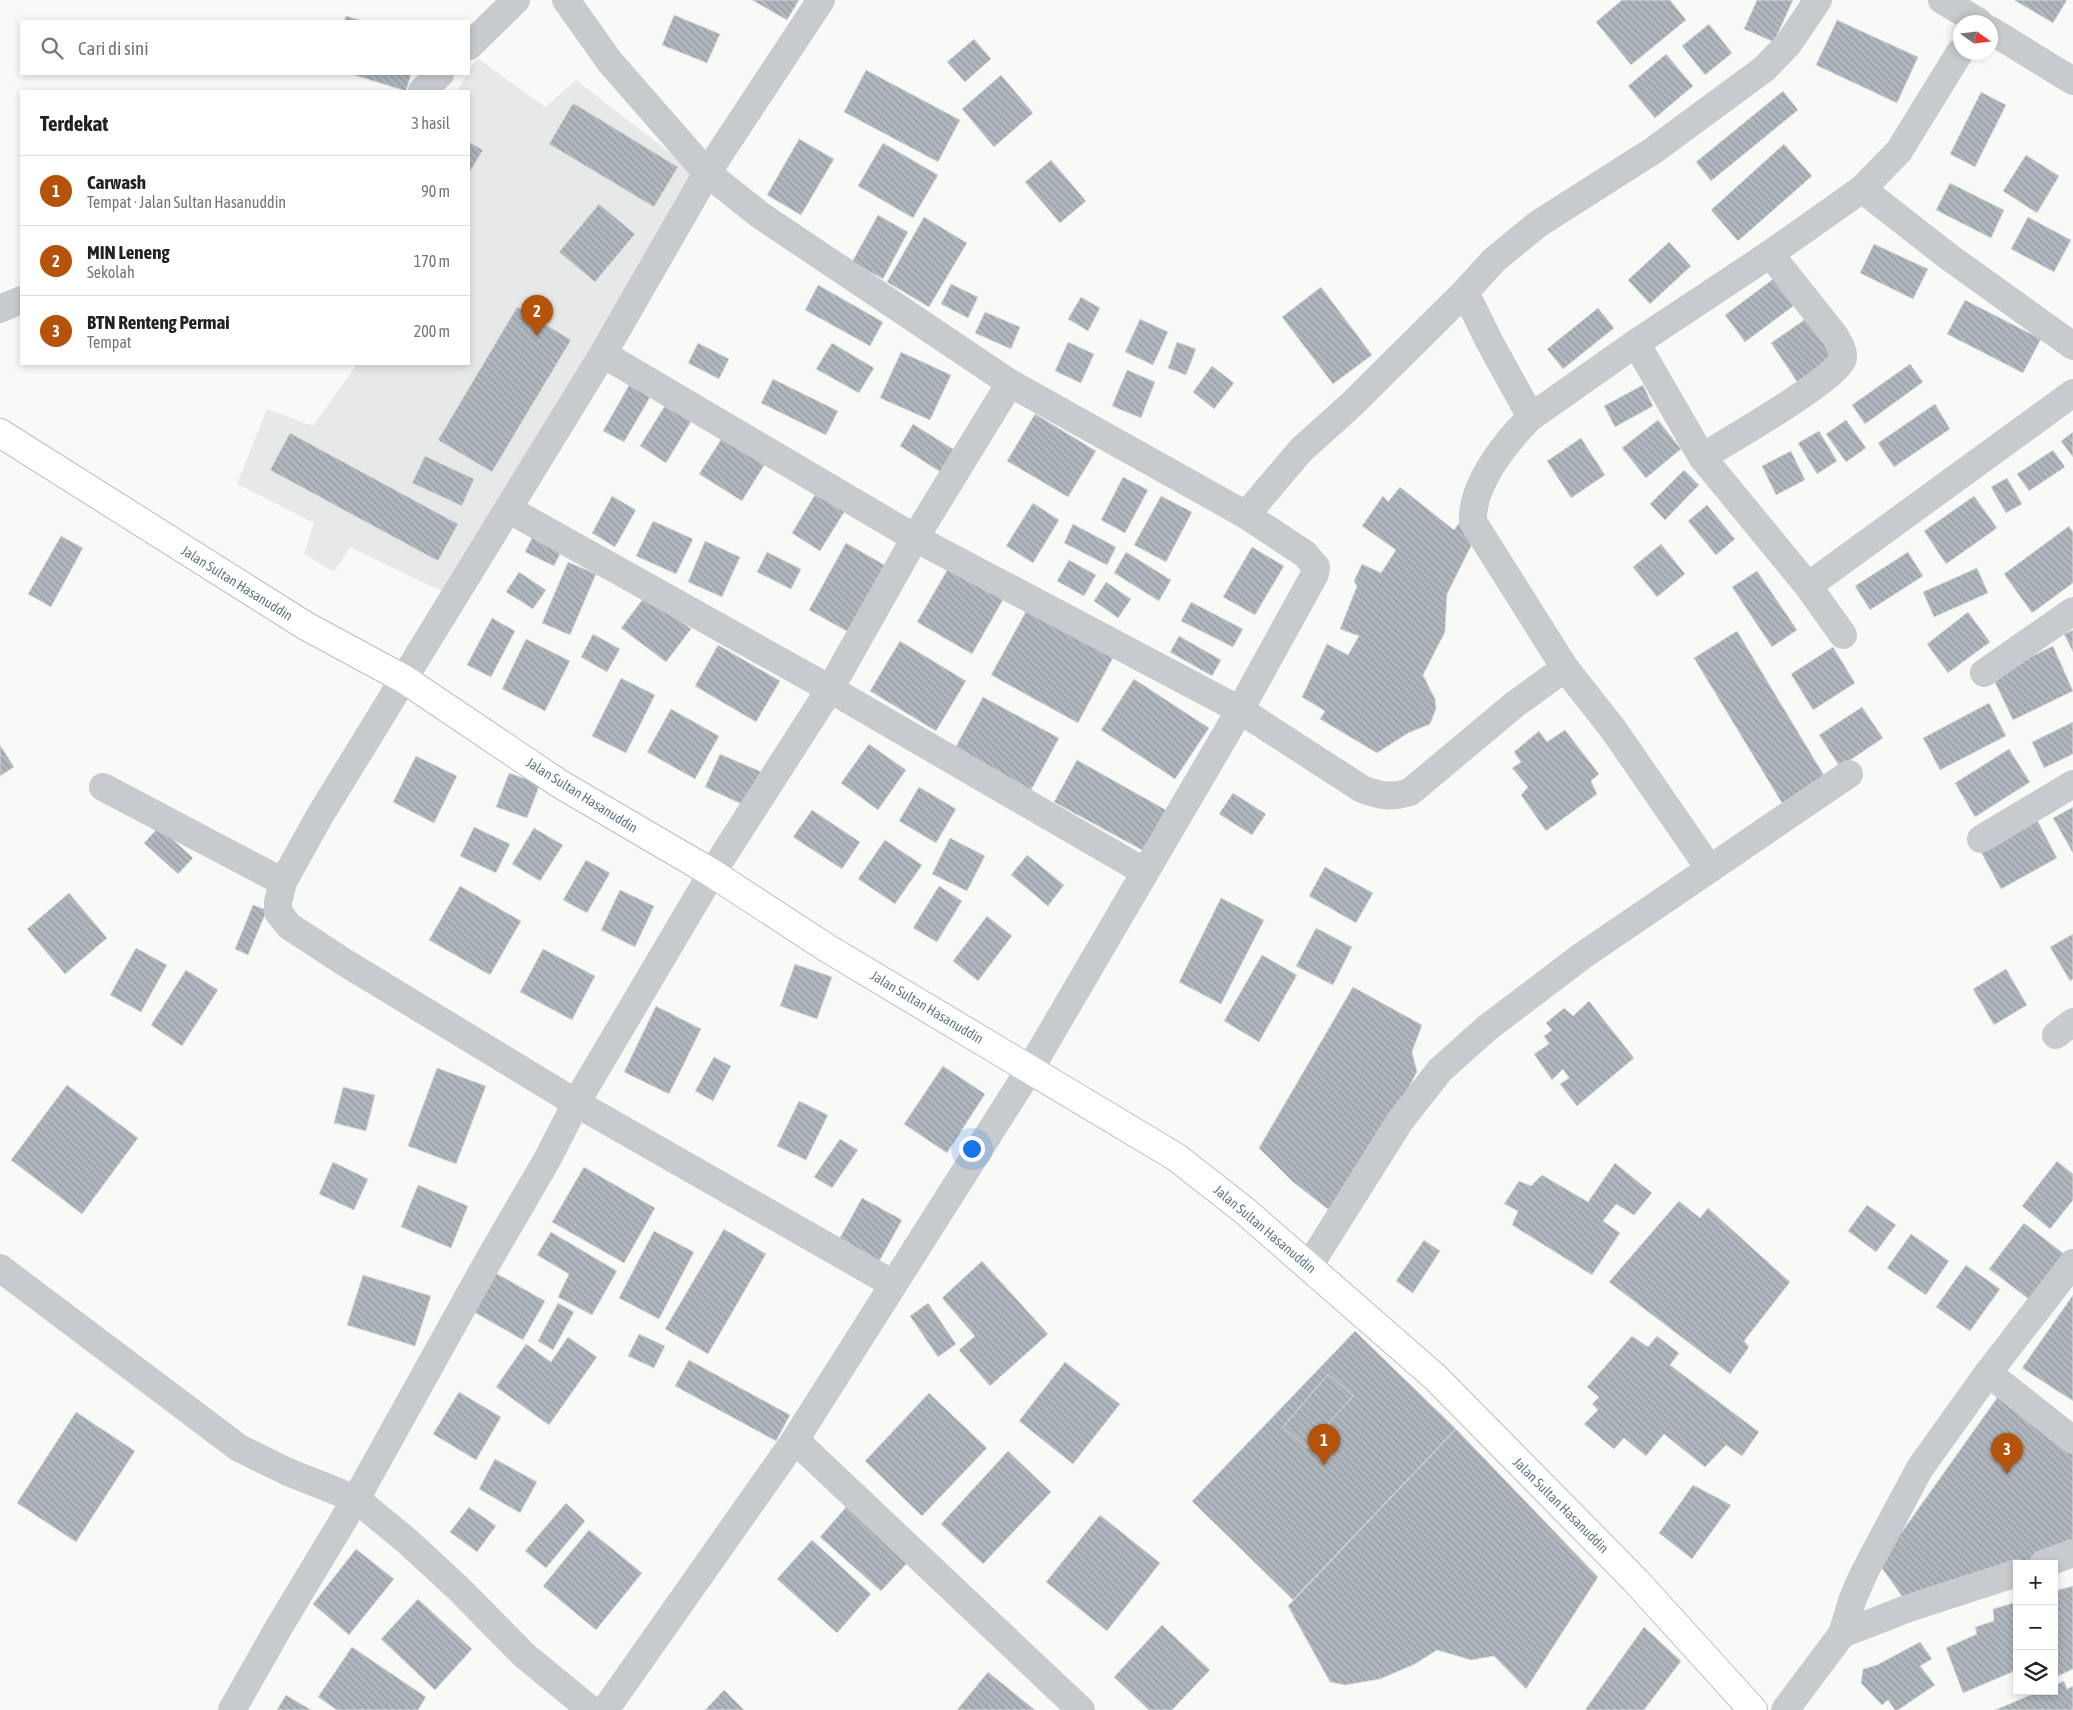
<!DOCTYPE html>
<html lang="id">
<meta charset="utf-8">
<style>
body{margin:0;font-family:"Asap Condensed",sans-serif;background:#f6f6f6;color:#222}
.controls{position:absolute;right:15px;bottom:15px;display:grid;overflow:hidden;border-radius:0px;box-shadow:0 2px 8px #0003}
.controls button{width:45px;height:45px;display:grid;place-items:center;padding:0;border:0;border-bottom:1px solid #e0e0e0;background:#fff;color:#222;font:25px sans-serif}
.compass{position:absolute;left:1953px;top:15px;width:45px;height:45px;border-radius:50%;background:#fff;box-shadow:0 2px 8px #0003;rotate:104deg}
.you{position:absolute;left:971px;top:1148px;width:18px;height:18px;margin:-12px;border:4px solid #fff;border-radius:50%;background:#1a73e8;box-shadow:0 0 0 8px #1a73e833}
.badge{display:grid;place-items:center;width:32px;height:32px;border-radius:50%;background:#b45309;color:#fff;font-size:16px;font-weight:700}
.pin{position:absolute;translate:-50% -41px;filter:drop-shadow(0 1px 2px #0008)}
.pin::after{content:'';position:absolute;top:26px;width:18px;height:15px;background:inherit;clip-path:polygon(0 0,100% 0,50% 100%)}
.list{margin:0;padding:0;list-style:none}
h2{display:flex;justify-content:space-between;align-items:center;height:65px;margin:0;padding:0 20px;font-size:21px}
h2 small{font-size:16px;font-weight:400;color:#767676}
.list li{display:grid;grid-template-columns:32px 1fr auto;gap:15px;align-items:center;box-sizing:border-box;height:70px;padding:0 20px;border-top:1px solid #e0e0e0}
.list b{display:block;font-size:19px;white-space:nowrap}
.list p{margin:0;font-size:16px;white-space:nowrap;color:#767676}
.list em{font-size:16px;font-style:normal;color:#767676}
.icon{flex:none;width:28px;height:28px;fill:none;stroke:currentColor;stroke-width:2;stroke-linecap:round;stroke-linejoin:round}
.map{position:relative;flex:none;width:2073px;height:1710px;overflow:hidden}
.search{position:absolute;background:#fff;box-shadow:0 2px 8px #0003;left:20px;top:20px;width:450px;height:55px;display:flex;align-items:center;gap:12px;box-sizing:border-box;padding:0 18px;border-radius:0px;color:#767676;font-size:19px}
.panel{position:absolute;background:#fff;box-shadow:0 2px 8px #0003;left:20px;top:90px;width:450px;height:275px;border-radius:0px}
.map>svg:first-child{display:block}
</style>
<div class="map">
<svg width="2073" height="1710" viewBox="0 0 2073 1710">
<defs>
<pattern id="building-back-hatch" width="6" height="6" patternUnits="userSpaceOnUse" patternTransform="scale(1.25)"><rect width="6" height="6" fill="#b0b7be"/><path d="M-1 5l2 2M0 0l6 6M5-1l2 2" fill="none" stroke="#939aa0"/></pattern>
</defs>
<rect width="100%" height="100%" fill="#f9f9f7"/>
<!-- built -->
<polygon fill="#e7e8e8" points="477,58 545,107 576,80 703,178 445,593 350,547 334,572 304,554 314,523 237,484 267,409 313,426 357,364 469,364 469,91 457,91"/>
<!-- building -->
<g fill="url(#building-back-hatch)" stroke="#dbdbd9">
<polygon points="752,0 799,0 787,20"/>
<polygon points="1622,0 1670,0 1686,20 1631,65 1596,22"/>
<polygon points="1757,0 1793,0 1774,42 1744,29"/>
<polygon points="2014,0 2067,0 2053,23"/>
<polygon points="674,15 720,34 707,63 662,45"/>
<polygon points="346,16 363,21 344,21"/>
<polygon points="1837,20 1918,57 1897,103 1816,65"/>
<polygon points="1709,24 1732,53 1705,75 1682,46"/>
<polygon points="974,39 991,59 965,82 947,62"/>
<polygon points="1666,54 1693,86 1655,118 1628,86"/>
<polygon points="866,70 960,120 938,162 844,112"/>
<polygon points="351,74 411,74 406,91"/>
<polygon points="1001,75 1033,113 994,147 962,109"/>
<polygon points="1783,91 1798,110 1711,181 1696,162"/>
<polygon points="1981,92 2006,105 1975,167 1950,154"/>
<polygon points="573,103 678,167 654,207 549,144"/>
<polygon points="799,139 834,159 801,215 767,195"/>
<polygon points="469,142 483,150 469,173"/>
<polygon points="883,143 938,175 913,218 858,186"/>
<polygon points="1784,144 1812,176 1738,241 1711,210"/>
<polygon points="2026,155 2059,176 2037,213 2003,191"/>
<polygon points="1051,160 1086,201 1060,223 1025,182"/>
<polygon points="1950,183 2004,210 1991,238 1936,210"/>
<polygon points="599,204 635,234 595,282 559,252"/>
<polygon points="878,215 908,232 883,279 852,262"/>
<polygon points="924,217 967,243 929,307 887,282"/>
<polygon points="2028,217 2071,240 2054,272 2011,249"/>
<polygon points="1669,242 1691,266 1650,304 1628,280"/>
<polygon points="1874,244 1928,269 1913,299 1860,273"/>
<polygon points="1780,274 1800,301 1745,342 1725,315"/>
<polygon points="951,284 978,297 968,318 941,304"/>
<polygon points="818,285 883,322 870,346 805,310"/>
<polygon points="1321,287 1372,355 1333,384 1282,317"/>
<polygon points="1081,297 1100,308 1088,331 1068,319"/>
<polygon points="1965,300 2041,339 2023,373 1947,334"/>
<polygon points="517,307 571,340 492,472 438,440"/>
<polygon points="1598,308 1614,328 1563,369 1547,349"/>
<polygon points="985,312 1020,327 1011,349 975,333"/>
<polygon points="1807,318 1835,357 1798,383 1771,343"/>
<polygon points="1140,319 1168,332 1153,365 1125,352"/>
<polygon points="1068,342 1094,354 1081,383 1055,371"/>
<polygon points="1177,342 1196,349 1186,375 1168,368"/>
<polygon points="698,343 729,359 719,379 688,363"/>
<polygon points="832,343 874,368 859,393 816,369"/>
<polygon points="901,352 951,375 930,420 880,398"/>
<polygon points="1910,364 1923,382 1865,424 1852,405"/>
<polygon points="1212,366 1234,383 1214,409 1193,392"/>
<polygon points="1127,370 1155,382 1141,418 1112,406"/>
<polygon points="773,379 838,411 826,435 761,403"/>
<polygon points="632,380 653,392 624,442 603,431"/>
<polygon points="1643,385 1653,406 1615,427 1604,406"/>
<polygon points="669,399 695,415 666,463 640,446"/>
<polygon points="1935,404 1950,429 1894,467 1878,443"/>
<polygon points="1035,414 1096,451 1068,497 1007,461"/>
<polygon points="1658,420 1681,449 1646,478 1622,448"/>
<polygon points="1846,420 1866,448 1846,462 1826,434"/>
<polygon points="913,424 959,453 945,475 900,446"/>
<polygon points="1819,431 1837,461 1817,474 1798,443"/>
<polygon points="726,432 768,459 742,501 699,474"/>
<polygon points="2073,432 2073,457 2061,441"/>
<polygon points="290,433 458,524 438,561 270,470"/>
<polygon points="1581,438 1605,475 1571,498 1547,461"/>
<polygon points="2053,450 2065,467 2029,491 2017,474"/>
<polygon points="1791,451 1805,480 1776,495 1762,466"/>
<polygon points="425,456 474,479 462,506 412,483"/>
<polygon points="1684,470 1699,485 1665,520 1650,504"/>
<polygon points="1123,477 1148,490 1125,533 1101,520"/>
<polygon points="2007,478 2022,504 2006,513 1991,487"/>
<polygon points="822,483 851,501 820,551 792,533"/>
<polygon points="1400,487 1454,530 1460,522 1477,534 1447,594 1445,632 1423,675 1435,699 1436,709 1430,724 1408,733 1377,753 1320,719 1325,711 1302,697 1327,644 1348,655 1359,636 1340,629 1357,586 1354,581 1362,564 1381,573 1396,550 1362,526 1383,496 1388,502"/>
<polygon points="612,496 636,510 615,547 592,533"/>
<polygon points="1161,496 1192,512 1166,562 1134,545"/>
<polygon points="1974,496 1997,528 1946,564 1924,531"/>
<polygon points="1033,503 1059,520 1033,563 1006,546"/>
<polygon points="1707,505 1735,539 1716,555 1688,521"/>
<polygon points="653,521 693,539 676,574 636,556"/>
<polygon points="1073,524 1116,547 1107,565 1064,543"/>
<polygon points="2069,526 2073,532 2073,583 2032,613 2004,574"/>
<polygon points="61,536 83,548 51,607 28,594"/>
<polygon points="533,536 562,550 554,566 525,552"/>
<polygon points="705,541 740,557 722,597 688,582"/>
<polygon points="846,543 888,567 852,634 809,610"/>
<polygon points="1661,544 1685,574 1657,597 1633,567"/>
<polygon points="1252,547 1284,566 1255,615 1223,597"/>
<polygon points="767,552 801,569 791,589 757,572"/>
<polygon points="1126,552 1171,580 1159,601 1114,573"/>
<polygon points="1908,552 1923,576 1870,610 1855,586"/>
<polygon points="953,560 1008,591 972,654 917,622"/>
<polygon points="1069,560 1096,575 1084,596 1057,581"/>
<polygon points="568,562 596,574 570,635 542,623"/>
<polygon points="1977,568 1988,593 1934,617 1923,592"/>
<polygon points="1757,571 1797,630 1772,647 1732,587"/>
<polygon points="519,572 546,590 533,609 506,592"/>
<polygon points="1106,582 1131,599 1118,618 1094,601"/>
<polygon points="646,595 691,629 666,662 621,628"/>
<polygon points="1191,602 1243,629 1233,647 1181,621"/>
<polygon points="1029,606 1115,654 1078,723 991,675"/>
<polygon points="1968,612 1990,642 1948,673 1927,644"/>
<polygon points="492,618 515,631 491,677 467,665"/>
<polygon points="2073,630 2073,652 2064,634"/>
<polygon points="1737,631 1828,782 1785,808 1694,658"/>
<polygon points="593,634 620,649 607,672 581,657"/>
<polygon points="1179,636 1221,660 1212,676 1170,652"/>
<polygon points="526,639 570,661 545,711 502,689"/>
<polygon points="900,641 966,681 936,731 870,691"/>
<polygon points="718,645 780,681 756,722 695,686"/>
<polygon points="2053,646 2073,691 2013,720 1992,676"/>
<polygon points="1833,647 1855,683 1813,710 1791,674"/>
<polygon points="621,678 655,695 626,753 592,736"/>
<polygon points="1134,679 1209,728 1175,779 1101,730"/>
<polygon points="983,697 1059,738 1030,792 954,750"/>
<polygon points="1989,703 2006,736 1940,770 1923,738"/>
<polygon points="1862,707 1883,738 1840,767 1819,735"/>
<polygon points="671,709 719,736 695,779 647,752"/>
<polygon points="2073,722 2073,754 2044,768 2032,742"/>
<polygon points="1565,730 1599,774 1591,781 1597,794 1546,831 1521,795 1528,787 1512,768 1521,762 1514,752 1539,731 1547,742"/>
<polygon points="869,744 906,770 878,810 841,783"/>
<polygon points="0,745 14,767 0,776"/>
<polygon points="2009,749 2030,782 1975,817 1955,783"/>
<polygon points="720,754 764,773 748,807 705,787"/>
<polygon points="416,756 457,776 434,823 393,802"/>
<polygon points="1077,760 1166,810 1144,851 1054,802"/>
<polygon points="509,773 540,784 527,818 496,807"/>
<polygon points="919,787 956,809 936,843 899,821"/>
<polygon points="1233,793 1266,814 1252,835 1219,814"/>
<polygon points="2073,807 2073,853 2053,818"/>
<polygon points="812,810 860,842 842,869 793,837"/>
<polygon points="2037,820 2057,858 2001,889 1981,852"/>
<polygon points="159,827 193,858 178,874 144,843"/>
<polygon points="474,827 510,844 496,873 460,856"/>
<polygon points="534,828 563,845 540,881 512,864"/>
<polygon points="950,838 985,856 967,891 932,874"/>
<polygon points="885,840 922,865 895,904 858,879"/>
<polygon points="1027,855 1064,885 1048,906 1011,875"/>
<polygon points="586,860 610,873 587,913 563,900"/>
<polygon points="1325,867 1373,893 1356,923 1309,896"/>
<polygon points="460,886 521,921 490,975 429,940"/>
<polygon points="939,886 962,901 937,942 913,928"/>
<polygon points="620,890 654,906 635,947 601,930"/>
<polygon points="69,893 107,938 65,974 27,929"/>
<polygon points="1221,898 1264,920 1221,1004 1179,982"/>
<polygon points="253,905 267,910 248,955 235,949"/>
<polygon points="987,916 1012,936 978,981 953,961"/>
<polygon points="1316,928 1352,947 1333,985 1296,966"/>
<polygon points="2073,934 2073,979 2070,981 2050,947"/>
<polygon points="136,948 167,965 141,1012 110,995"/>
<polygon points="543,949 595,976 572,1020 520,992"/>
<polygon points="1262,955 1297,975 1259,1042 1224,1021"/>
<polygon points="795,964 832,977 817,1019 780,1006"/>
<polygon points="2006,969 2027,1005 1994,1025 1973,989"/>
<polygon points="186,970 218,990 182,1046 151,1025"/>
<polygon points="1353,987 1422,1025 1412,1052 1417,1072 1338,1217 1293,1182 1259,1148"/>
<polygon points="1589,1001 1634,1058 1577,1106 1560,1084 1569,1078 1563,1069 1552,1080 1534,1054 1549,1044 1544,1036 1552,1030 1546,1023 1564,1008 1573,1016"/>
<polygon points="656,1006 701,1029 669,1094 624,1072"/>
<polygon points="714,1057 731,1066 713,1101 695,1091"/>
<polygon points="943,1066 985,1094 947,1153 904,1124"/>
<polygon points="437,1068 486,1086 456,1164 408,1146"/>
<polygon points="67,1085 138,1138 82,1214 11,1160"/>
<polygon points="343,1087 375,1095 366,1131 334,1123"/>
<polygon points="799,1101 828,1115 806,1160 777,1146"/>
<polygon points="840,1139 858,1150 832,1188 814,1177"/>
<polygon points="2057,1161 2073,1174 2073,1200 2050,1229 2022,1206"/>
<polygon points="333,1162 368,1179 354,1210 319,1194"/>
<polygon points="1615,1163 1652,1193 1634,1215 1616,1204 1603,1221 1620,1233 1592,1275 1512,1225 1518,1211 1504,1204 1519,1181 1531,1186 1542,1175 1588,1202"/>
<polygon points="584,1167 655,1208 624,1263 552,1222"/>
<polygon points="418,1185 468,1206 451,1248 401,1227"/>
<polygon points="862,1198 902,1220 876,1267 836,1245"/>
<polygon points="1679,1201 1700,1218 1708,1208 1790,1282 1744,1341 1749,1347 1730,1374 1609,1282"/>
<polygon points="1867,1205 1896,1225 1876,1252 1848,1231"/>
<polygon points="2024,1223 2068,1257 2034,1303 1989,1269"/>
<polygon points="724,1229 766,1254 708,1354 665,1329"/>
<polygon points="654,1231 694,1252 659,1319 619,1298"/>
<polygon points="551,1232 617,1271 592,1315 558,1297 569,1274 537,1255"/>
<polygon points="1911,1234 1949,1261 1926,1295 1887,1268"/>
<polygon points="1424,1240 1440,1251 1413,1293 1396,1281"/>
<polygon points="982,1261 1048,1334 990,1386 959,1350 975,1336 942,1298"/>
<polygon points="1966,1265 2000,1289 1970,1331 1936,1307"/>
<polygon points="494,1272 545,1301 523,1340 472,1311"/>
<polygon points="363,1275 431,1296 415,1346 347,1325"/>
<polygon points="2073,1295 2073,1401 2022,1368"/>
<polygon points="558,1303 574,1312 553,1350 538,1341"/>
<polygon points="928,1303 956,1344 938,1357 910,1316"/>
<polygon points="1355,1331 1456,1429 1293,1600 1192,1501"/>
<polygon points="639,1334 665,1346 654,1368 628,1356"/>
<polygon points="1632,1336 1648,1347 1657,1336 1679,1353 1670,1365 1759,1432 1742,1456 1726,1445 1705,1467 1664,1434 1646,1456 1624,1438 1614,1449 1584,1424 1598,1410 1592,1404 1599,1397 1587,1387"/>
<polygon points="568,1337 597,1357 549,1425 496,1387 526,1344 551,1362"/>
<polygon points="689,1360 790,1415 776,1441 675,1386"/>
<polygon points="1065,1362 1120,1404 1073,1464 1019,1421"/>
<polygon points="1328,1374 1353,1396 1307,1448 1283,1427"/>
<polygon points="2002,1391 2073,1444 2073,1546 1909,1606 1879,1564"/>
<polygon points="459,1392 501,1417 476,1460 433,1434"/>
<polygon points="929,1393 987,1448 922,1516 865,1461"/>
<polygon points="76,1412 135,1451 76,1542 17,1503"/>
<polygon points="1456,1429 1598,1577 1526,1689 1494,1656 1471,1660 1437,1650 1415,1664 1380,1679 1345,1685 1330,1682 1288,1606"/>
<polygon points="1008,1451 1051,1492 983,1564 941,1524"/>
<polygon points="495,1459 537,1482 520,1513 479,1489"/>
<polygon points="1693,1485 1731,1505 1692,1559 1659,1533"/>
<polygon points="566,1503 585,1521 546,1568 525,1551"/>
<polygon points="847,1506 909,1561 881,1591 820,1537"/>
<polygon points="469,1507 496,1526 477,1552 450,1532"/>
<polygon points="1100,1515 1160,1563 1107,1631 1046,1582"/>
<polygon points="589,1530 642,1573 596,1630 543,1586"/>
<polygon points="812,1540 871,1594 837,1633 777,1579"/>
<polygon points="356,1549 394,1579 349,1635 313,1604"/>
<polygon points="2073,1586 2073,1669 2054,1678 2054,1591"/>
<polygon points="418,1599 472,1649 435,1690 381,1639"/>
<polygon points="2017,1602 2017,1670 1963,1693 1946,1648 1977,1634 1975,1627 1994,1621 1993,1609"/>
<polygon points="1162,1625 1210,1670 1172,1710 1149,1710 1114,1677"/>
<polygon points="1644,1627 1681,1661 1644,1710 1585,1710"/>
<polygon points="1920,1642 1932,1659 1920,1666 1935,1685 1898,1710 1895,1710 1888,1700 1882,1705 1861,1683 1863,1669 1877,1665"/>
<polygon points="352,1647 426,1697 418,1710 337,1710 318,1697"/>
<polygon points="988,1672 1035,1710 957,1710"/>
<polygon points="2064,1681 2067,1689 2073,1686 2073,1710 1995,1710 2040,1691 2054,1691 2054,1685"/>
<polygon points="724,1690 744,1710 705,1710"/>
<polygon points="286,1695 311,1710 277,1710"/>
</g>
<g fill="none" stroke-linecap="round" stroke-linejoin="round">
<!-- major casing -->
<g stroke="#babec2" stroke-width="30">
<polyline id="major" points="0,433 306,626 404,679 560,784 712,873 827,948 1176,1157 1245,1211 1435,1377 1635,1580 1753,1710"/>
</g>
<!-- minor -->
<g stroke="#c7cbce" stroke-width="28">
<polyline points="821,0 707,173 760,215 1010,383"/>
<polyline points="1942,0 1979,22"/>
<polyline points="1990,30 2073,81"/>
<polyline points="469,46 516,0"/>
<polyline points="422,91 440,74"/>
<polyline points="1862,189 1949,257 2073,346"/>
<polyline points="1465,292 1490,343 1531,417 1636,343"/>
<polyline points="0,309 21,300"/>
<path d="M603,354L915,538L1240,710L1362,789C1380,796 1391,798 1410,792L1514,705L1565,668L1613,729L1709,868"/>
<path d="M1531,417C1506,441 1471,485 1473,522L1565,668"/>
<path d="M1702,457C1725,443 1839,378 1843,358C1844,350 1838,342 1835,336L1770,254"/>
<polyline points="508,509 830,689 1145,872"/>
<polyline points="1246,515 1301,450 1351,405 1465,292 1494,260 1538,224 1654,150 1764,69 1789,43 1818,0"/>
<polyline points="1808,586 2073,393"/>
<polyline points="1843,635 1808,586 1702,457 1636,343 1770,254 1862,189 1899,151 1960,52"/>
<polyline points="1984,673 2073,611"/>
<polyline points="103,787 283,882 319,817 603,354 707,173 610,62 566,0"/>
<polyline points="1981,839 2073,784"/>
<polyline points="283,882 278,902 278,912 289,926 344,962 576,1103 893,1284"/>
<polyline points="2056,1035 2073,1022"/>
<polyline points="1309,1266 1400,1121 1440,1070 1487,1028 1582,956 1849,774"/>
<polyline points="0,1268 239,1448 288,1472 356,1499 407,1541 459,1589 524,1655 591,1710"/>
<polyline points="1988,1373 2073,1440"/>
<polyline points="795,1440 1081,1710"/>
<polyline points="2043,1564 2073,1553"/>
<polyline points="1842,1634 1909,1608 2017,1573"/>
<polyline points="232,1710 279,1627 356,1499 487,1263 548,1158 576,1103 712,873 830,689 915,538 1010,383 1246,515 1305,554 1316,567 1315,574 1240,710 1030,1069 795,1440 605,1710"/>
<polyline points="1785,1710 1842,1634 1853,1598 1865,1571 1920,1468 1988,1373 2073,1263"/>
</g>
<!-- major -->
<use href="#major" stroke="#fff" stroke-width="28"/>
</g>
<g text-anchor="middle" stroke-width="5" stroke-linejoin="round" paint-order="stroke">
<!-- street labels -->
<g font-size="14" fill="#677889" stroke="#fff">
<text transform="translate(237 583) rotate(32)" y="5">Jalan Sultan Hasanuddin</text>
<text transform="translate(582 795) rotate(32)" y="5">Jalan Sultan Hasanuddin</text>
<text transform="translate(927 1007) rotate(31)" y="5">Jalan Sultan Hasanuddin</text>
<text transform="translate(1265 1229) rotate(40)" y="5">Jalan Sultan Hasanuddin</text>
<text transform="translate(1561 1505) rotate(45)" y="5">Jalan Sultan Hasanuddin</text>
</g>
</g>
</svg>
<div class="controls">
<button>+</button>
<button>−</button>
<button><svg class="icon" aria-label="layers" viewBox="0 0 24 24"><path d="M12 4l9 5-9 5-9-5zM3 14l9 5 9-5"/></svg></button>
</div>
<svg class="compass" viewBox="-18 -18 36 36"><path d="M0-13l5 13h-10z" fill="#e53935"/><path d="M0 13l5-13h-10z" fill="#767676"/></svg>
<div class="you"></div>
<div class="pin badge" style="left:1324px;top:1465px">1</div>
<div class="pin badge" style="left:537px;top:336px">2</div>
<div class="pin badge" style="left:2007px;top:1474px">3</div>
<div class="search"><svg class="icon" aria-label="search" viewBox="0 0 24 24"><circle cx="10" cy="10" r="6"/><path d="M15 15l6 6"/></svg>Cari di sini</div>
<section class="panel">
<h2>Terdekat<small>3 hasil</small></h2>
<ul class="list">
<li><span class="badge">1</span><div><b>Carwash</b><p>Tempat · Jalan Sultan Hasanuddin</p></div><em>90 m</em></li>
<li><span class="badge">2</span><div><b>MIN Leneng</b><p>Sekolah</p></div><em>170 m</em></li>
<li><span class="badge">3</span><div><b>BTN Renteng Permai</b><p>Tempat</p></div><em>200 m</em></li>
</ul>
</section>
</div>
